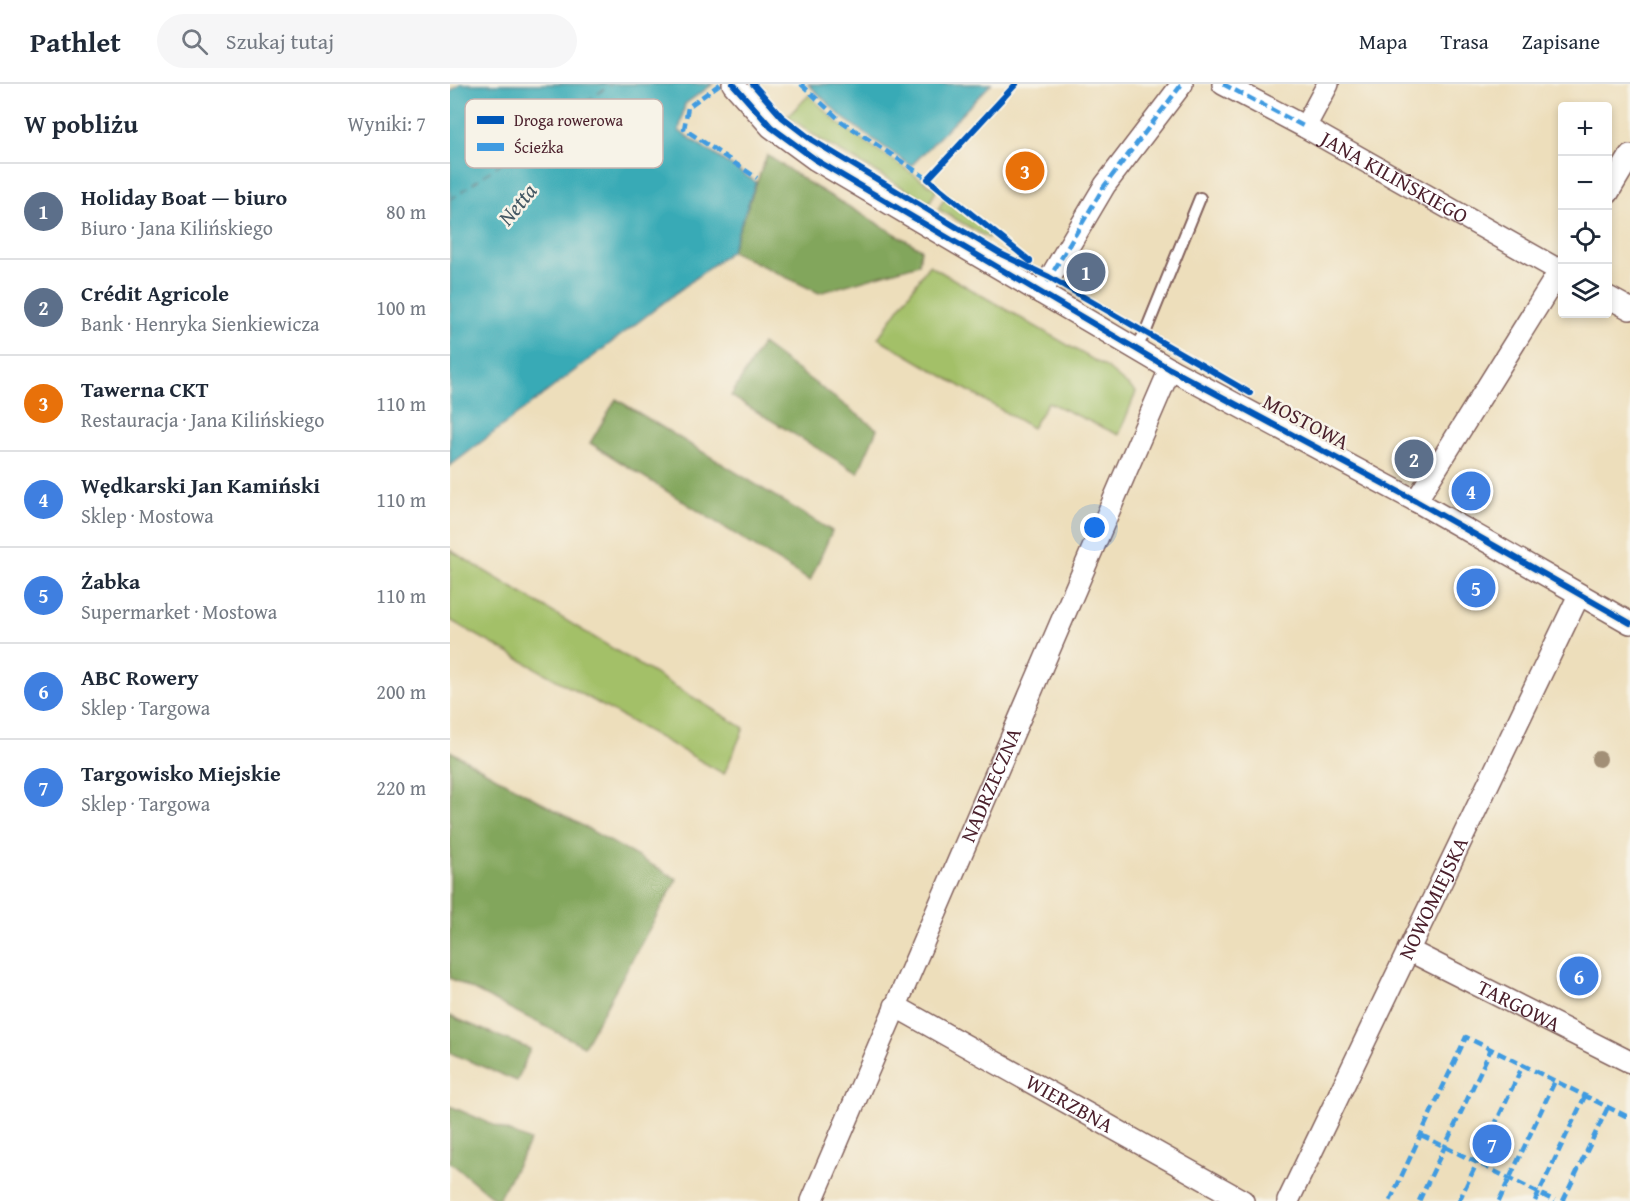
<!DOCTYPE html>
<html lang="pl">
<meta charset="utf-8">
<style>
body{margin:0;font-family:"Gentium Book Plus",serif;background:#f6f6f7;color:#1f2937}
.controls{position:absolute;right:18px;top:18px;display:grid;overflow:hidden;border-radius:6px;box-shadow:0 3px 9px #0003}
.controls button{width:54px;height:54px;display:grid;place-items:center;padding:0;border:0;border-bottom:2px solid #e0e1e3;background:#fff;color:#1f2937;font:30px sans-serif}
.you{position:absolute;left:645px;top:444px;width:21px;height:21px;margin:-15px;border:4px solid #fff;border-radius:50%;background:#1a73e8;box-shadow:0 0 0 9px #1a73e833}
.badge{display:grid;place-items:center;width:39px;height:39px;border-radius:50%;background:#7c3aed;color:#fff;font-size:20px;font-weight:700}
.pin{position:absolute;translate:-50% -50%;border:3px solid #fff;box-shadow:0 2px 6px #0006}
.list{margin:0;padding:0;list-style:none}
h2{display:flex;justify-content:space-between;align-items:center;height:78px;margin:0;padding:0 24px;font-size:26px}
h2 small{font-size:20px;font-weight:400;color:#747a83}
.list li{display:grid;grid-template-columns:39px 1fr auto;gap:18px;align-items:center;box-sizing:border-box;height:96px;padding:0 24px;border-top:2px solid #e0e1e3}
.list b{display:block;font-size:22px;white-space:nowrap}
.list p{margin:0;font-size:20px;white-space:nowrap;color:#747a83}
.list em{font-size:20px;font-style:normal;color:#747a83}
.icon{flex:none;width:33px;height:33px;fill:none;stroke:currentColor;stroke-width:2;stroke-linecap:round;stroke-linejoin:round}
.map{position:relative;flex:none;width:1180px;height:1117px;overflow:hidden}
header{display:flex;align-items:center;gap:36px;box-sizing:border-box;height:84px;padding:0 30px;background:#fff;border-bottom:2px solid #e0e1e3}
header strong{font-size:28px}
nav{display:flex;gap:33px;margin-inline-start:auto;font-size:21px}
.search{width:420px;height:54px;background:#f6f6f7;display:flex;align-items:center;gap:15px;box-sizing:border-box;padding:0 21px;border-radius:33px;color:#747a83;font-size:22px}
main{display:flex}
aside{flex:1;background:#fff}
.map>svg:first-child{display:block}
</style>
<header>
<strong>Pathlet</strong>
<div class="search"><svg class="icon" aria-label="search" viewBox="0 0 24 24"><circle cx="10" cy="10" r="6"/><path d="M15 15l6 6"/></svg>Szukaj tutaj</div>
<nav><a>Mapa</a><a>Trasa</a><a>Zapisane</a></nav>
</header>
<main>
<aside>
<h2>W pobliżu<small>Wyniki: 7</small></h2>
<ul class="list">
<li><span class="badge" style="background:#5c6f8a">1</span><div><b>Holiday Boat — biuro</b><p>Biuro · Jana Kilińskiego</p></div><em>80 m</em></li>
<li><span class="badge" style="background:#5c6f8a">2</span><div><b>Crédit Agricole</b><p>Bank · Henryka Sienkiewicza</p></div><em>100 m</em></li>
<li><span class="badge" style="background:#e8710a">3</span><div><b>Tawerna CKT</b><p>Restauracja · Jana Kilińskiego</p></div><em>110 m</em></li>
<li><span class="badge" style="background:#3f7fe0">4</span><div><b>Wędkarski Jan Kamiński</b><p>Sklep · Mostowa</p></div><em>110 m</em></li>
<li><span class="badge" style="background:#3f7fe0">5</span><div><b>Żabka</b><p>Supermarket · Mostowa</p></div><em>110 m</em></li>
<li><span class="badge" style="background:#3f7fe0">6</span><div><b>ABC Rowery</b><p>Sklep · Targowa</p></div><em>200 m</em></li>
<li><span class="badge" style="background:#3f7fe0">7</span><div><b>Targowisko Miejskie</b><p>Sklep · Targowa</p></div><em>220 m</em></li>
</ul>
</aside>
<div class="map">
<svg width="1180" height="1117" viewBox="0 0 1180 1117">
<rect width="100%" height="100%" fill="#f7f3e8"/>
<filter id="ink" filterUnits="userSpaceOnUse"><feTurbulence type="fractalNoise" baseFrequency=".0167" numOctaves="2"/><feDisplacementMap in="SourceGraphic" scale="12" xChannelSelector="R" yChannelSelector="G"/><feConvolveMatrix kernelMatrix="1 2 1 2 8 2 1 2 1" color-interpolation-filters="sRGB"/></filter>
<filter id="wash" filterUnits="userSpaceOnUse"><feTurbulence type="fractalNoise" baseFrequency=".008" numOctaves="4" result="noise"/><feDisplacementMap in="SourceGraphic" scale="24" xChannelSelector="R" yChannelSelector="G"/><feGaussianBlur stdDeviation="1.35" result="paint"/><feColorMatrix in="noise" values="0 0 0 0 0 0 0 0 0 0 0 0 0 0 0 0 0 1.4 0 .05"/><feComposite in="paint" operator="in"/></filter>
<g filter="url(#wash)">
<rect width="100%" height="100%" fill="#eddebb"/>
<!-- green -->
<g fill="#a3c067" stroke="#767049" stroke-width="1.5">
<polygon points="359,11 389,40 487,106 479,119 371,56 338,32"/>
<polygon points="496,112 541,149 538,154 488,125"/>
<polygon points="479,181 656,283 686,308 669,351 598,318 582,344 428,254"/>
<polygon points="0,466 294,644 274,690 0,536"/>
</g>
<!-- forest -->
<g fill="#82a65c" stroke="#666244" stroke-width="1.5">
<polygon points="317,71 362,101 471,165 469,180 369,209 281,167"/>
<polygon points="312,260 427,345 408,389 281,312"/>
<polygon points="166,315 382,447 360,497 140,359"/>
<polygon points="0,667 227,795 134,962 0,894"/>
<polygon points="0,932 80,965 67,997 0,969"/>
<polygon points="0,1022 80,1057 47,1117 0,1078"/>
</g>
<!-- water -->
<g fill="#39aab6" stroke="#426470" stroke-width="1.5">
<polygon points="10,0 263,0 235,20 229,47 306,98 281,167 0,382 0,8"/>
<polygon points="358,0 541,0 461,82 393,34"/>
</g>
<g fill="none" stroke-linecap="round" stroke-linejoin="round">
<!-- ferry -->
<polyline stroke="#435763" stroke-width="1.5" stroke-dasharray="8 6" stroke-linecap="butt" points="0,116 161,0"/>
</g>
</g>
<g filter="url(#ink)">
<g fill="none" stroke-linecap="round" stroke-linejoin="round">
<!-- lane casing -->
<g stroke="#83625d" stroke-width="14">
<polyline id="lane" points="685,265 695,249 750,114"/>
</g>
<!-- street casing -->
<g stroke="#83625d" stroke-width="24">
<g id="street">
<polyline points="283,0 321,43 366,76 720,285 966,417 1180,539"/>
<path id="s1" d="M773,0L855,43L1112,188"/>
<polyline points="855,43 878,0"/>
<polyline points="1158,109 1180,72"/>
<polyline points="591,209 655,101 732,0"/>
<polyline points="1158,213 1180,225"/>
<polyline points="966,417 1112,183"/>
<path id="s2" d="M958,866L1180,978"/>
<path id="s3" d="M445,922L793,1117"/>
<path id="s4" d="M362,1117L720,285"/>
<path id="s5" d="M838,1117L1129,511"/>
</g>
</g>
<!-- lane -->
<use href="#lane" stroke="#fff" stroke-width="10"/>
<!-- street -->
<use href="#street" stroke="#fff" stroke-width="21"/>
<!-- quiet -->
<g stroke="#409be1" stroke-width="4.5" stroke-dasharray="9 4.5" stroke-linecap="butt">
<polyline points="270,0 238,23 234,45 307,94"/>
<polyline points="351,0 391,37 478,95"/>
<polyline points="773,0 855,43"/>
<polyline points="597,198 655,101 732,0"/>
<polyline points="971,1051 1105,1117"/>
<polyline points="940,1117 1016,953 1180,1034"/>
<polyline points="969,1117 1041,965"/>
<polyline points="1009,1117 1073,981"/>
<polyline points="1049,1117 1105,997"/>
<polyline points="1085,1117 1135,1012"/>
<polyline points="1113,1117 1158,1023"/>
</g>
<!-- cycleway casing -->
<g stroke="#f7f3e8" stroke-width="10">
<g id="cycleway">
<polyline points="283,0 321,43 366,76 720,285 966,417 1180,539"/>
<polyline points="303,0 332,33 362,56 551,170 599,193 800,309"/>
<polyline points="566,0 478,95 580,177"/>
</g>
</g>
<!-- cycleway -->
<use href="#cycleway" stroke="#0057b8" stroke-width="6"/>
</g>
<!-- trees -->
<circle fill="#a28f76" cx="1149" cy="675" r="8"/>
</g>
<g text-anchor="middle" stroke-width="5" stroke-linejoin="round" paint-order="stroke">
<!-- street labels -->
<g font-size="21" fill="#4a1f2b" stroke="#f7f3e8">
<text dy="7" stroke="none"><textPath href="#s1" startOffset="195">JANA KILIŃSKIEGO</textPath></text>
<text transform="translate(856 338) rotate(28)" y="7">MOSTOWA</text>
<text dy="7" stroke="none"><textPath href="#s4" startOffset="453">NADRZECZNA</textPath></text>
<text dy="7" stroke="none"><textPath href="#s5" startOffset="336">NOWOMIEJSKA</textPath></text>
<text dy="7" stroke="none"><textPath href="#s2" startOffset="124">TARGOWA</textPath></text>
<text dy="7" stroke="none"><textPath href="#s3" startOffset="200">WIERZBNA</textPath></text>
</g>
<!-- water labels -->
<g font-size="22" font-style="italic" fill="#435763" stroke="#f7f3e8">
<text transform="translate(67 120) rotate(-51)" y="8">Netta</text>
</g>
</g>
<!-- legend -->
<rect x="15" y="15" width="198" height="69" rx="9" fill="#f7f3e8" stroke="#c3b3af" stroke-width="1.5"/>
<rect x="27" y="32" width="27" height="8" fill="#0057b8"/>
<rect x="27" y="59" width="27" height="8" fill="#409be1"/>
<g font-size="16" fill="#4a1f2b">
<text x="64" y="42">Droga rowerowa</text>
<text x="64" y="69">Ścieżka</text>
</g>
</svg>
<div class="controls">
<button>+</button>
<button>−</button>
<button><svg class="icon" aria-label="locate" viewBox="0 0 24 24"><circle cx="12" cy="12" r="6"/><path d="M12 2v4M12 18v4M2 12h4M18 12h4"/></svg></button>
<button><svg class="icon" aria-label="layers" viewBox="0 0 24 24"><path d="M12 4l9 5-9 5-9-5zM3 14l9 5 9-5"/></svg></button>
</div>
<div class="you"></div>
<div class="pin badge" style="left:636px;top:188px;background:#5c6f8a">1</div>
<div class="pin badge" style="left:964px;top:375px;background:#5c6f8a">2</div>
<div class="pin badge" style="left:575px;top:87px;background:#e8710a">3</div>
<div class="pin badge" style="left:1021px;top:407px;background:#3f7fe0">4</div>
<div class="pin badge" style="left:1026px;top:504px;background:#3f7fe0">5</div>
<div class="pin badge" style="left:1129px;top:892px;background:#3f7fe0">6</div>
<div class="pin badge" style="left:1042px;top:1060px;background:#3f7fe0">7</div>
</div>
</main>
